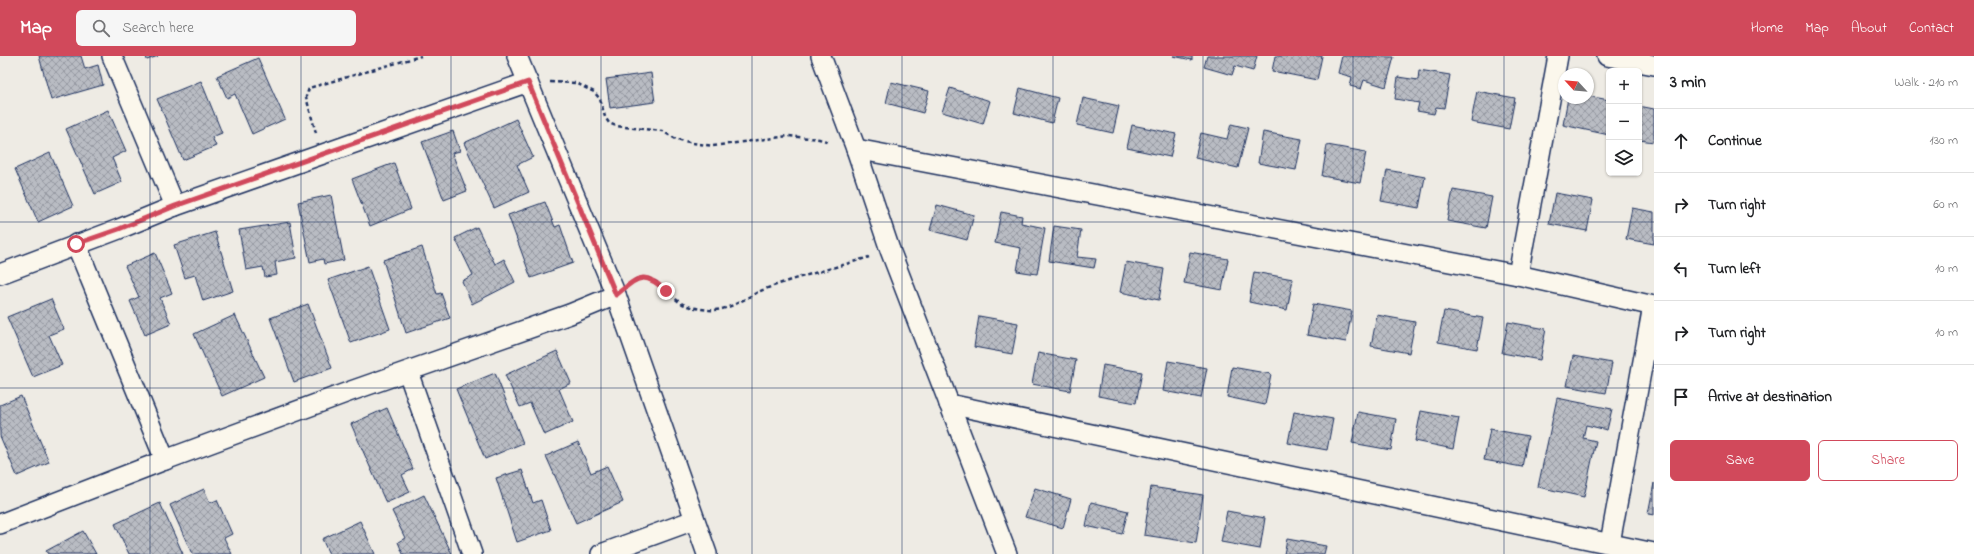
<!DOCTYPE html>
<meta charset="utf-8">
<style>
body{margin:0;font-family:"Indie Flower",sans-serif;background:#f6f6f6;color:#202124}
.controls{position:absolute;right:12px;top:12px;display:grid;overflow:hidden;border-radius:6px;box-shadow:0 1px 3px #0004}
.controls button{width:36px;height:36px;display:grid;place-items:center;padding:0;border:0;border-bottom:1px solid #e0e0e0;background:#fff;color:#202124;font:20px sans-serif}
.compass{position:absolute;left:1558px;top:12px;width:36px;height:36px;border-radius:50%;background:#fff;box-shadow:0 1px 3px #0004;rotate:296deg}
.stop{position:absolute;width:12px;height:12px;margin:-9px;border:3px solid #d1495b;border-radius:50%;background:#fff}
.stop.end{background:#d1495b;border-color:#fff;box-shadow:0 1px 4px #0008}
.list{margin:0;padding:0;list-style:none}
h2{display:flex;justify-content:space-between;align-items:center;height:52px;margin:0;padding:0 16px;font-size:17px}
h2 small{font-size:13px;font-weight:400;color:#757577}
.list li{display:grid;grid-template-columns:26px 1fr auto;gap:12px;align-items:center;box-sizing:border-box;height:64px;padding:0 16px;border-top:1px solid #e0e0e0}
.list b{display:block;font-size:15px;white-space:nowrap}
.list em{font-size:13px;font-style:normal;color:#757577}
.actions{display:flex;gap:8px;padding:12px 16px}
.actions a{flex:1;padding:9px 0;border:1px solid #d1495b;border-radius:6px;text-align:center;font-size:14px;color:#d1495b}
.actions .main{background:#d1495b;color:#fff}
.icon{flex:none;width:22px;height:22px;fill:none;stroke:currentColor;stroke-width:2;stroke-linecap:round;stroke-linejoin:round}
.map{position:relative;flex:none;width:1654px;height:498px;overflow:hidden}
header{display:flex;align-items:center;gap:24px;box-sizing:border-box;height:56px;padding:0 20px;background:#d1495b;color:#fff}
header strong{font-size:19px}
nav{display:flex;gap:22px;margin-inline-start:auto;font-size:14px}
.search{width:280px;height:36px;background:#f6f6f6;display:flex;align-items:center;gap:10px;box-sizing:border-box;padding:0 14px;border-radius:6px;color:#757577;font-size:15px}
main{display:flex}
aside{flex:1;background:#fff}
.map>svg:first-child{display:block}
</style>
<header>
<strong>Map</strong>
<div class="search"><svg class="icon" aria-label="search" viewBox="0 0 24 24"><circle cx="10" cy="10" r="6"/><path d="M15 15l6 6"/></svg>Search here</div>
<nav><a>Home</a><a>Map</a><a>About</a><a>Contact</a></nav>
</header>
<main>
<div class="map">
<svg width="1654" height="498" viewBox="0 0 1654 498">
<defs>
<pattern id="building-cross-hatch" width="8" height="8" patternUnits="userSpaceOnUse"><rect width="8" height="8" fill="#b9bcc3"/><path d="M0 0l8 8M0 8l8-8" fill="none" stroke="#9699a2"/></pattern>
</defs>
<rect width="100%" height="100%" fill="#eeebe4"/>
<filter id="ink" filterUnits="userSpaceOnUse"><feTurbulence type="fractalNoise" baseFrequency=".025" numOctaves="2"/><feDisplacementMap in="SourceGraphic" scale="8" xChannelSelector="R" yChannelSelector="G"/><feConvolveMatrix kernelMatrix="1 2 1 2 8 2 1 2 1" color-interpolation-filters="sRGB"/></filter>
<g filter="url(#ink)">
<!-- building -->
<g fill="url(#building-cross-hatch)" stroke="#1b2f5e">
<polygon points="39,0 81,0 85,13 98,9 103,29 51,44"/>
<polygon points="146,0 158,0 147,4"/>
<polygon points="1173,0 1192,0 1192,4"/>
<polygon points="1207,0 1257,0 1253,15 1235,10 1232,19 1204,11"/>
<polygon points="1275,0 1322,0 1317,24 1272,15"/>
<polygon points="1342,0 1394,1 1386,31 1364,24 1361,33 1350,30 1352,21 1338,17"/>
<polygon points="258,2 285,63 252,78 235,38 227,42 217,20"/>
<polygon points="1419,14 1450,19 1444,52 1436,51 1434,58 1417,55 1419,47 1395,43 1398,21 1418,24"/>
<polygon points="651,17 655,46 610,52 606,23"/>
<polygon points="201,25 222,77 212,81 216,90 183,104 157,43"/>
<polygon points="891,26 929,35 923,57 886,47"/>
<polygon points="950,32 990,45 983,68 942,56"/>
<polygon points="1020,32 1058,42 1052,67 1014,57"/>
<polygon points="1477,35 1515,42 1509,73 1471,66"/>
<polygon points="1588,40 1609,44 1609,79 1563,69 1568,42 1588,42"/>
<polygon points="1083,42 1119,50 1113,77 1077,69"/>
<polygon points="1639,50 1654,53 1654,86 1639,84"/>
<polygon points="108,54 126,95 112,102 122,126 95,138 66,73"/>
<polygon points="516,63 533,101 517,109 529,136 494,152 464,87"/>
<polygon points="1231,68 1248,72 1238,112 1195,102 1201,77 1227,83"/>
<polygon points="1132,69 1176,78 1170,101 1127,92"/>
<polygon points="453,75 460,95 452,97 467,135 444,144 422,86"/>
<polygon points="1263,76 1302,83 1296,114 1258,107"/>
<polygon points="1327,89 1366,96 1360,127 1322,120"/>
<polygon points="50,97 73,150 38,166 15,113"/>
<polygon points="394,107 411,153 370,170 352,123"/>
<polygon points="1387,114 1425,121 1419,152 1381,145"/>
<polygon points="1453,134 1492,141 1486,172 1447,165"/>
<polygon points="1555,137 1593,144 1587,175 1549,168"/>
<polygon points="331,139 344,204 324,208 323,203 310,206 298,146"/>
<polygon points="545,146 555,171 560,169 573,207 531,222 508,159"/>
<polygon points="937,149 974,159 967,184 930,174"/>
<polygon points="1632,152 1654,156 1654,188 1626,183"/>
<polygon points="1001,156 1022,160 1021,167 1045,172 1037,218 1017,215 1021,192 995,187"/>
<polygon points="290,166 296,202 275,206 277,219 265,221 263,211 246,214 239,174"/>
<polygon points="1054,170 1081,174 1077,201 1096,203 1094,212 1049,205"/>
<polygon points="477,171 495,208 504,203 515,226 472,248 462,225 473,219 455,182"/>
<polygon points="215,176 233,235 203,245 195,219 185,222 174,189"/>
<polygon points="422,191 437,238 441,237 450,262 406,277 383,204"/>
<polygon points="1190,196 1228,203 1222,234 1184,227"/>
<polygon points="155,197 172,237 160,242 171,268 145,279 130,245 139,241 125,210"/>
<polygon points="1126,206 1164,213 1159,244 1120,236"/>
<polygon points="368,210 390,273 351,287 328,224"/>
<polygon points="1254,216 1293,223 1287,254 1249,246"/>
<polygon points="51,243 64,273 49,279 62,309 33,321 7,261"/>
<polygon points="308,248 332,312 294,326 270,262"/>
<polygon points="1313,248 1352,255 1346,286 1307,279"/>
<polygon points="1444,255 1483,262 1477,293 1438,286"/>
<polygon points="235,259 264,321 222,340 194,278"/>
<polygon points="1377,259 1415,266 1409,297 1371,290"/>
<polygon points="979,260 1018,267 1012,298 974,291"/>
<polygon points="1508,266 1546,273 1540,304 1502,297"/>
<polygon points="557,295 571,327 559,333 573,366 544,379 530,347 520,351 505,319"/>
<polygon points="1038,297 1076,304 1070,335 1032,328"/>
<polygon points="1573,300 1612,307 1606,337 1567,330"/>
<polygon points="1168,305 1207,312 1201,342 1163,335"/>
<polygon points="1103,309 1142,316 1136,347 1098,340"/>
<polygon points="1232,311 1271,318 1265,349 1227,341"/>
<polygon points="495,317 523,387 485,403 456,333"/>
<polygon points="21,340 49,406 17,420 0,380 0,349"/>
<polygon points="1557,342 1612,353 1607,374 1586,369 1583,382 1596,385 1584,441 1538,431"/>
<polygon points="387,352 413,413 402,419 410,436 386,447 351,368"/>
<polygon points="1421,355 1459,362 1453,393 1415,385"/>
<polygon points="1294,356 1333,363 1327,394 1288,387"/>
<polygon points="1358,356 1396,363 1391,394 1352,387"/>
<polygon points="1490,373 1528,380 1522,411 1484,404"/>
<polygon points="578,386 591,417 607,410 623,446 576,467 546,400"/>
<polygon points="522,414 533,447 541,444 551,474 517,486 496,422"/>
<polygon points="1654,427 1654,459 1648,458"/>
<polygon points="1151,431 1203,439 1196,487 1144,479"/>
<polygon points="1035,432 1071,443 1063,472 1025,461"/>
<polygon points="204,433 210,447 217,444 232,478 224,482 232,498 192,498 170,449"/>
<polygon points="424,439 452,498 403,498 398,486 405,482 392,455"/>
<polygon points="1091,446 1128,455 1122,478 1086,470"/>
<polygon points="160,447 183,498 129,498 115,468"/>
<polygon points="1227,455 1265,462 1260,493 1221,486"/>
<polygon points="360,465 375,498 329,498 322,483"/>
<polygon points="83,475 96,498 48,498 46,495"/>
<polygon points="1287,483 1326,490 1324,498 1284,498"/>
</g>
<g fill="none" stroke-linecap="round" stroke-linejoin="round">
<!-- minor casing -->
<g stroke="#1b2f5e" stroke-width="22">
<g id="minor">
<polyline points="517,0 616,239 707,498"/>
<polyline points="821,0 856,93 890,194 1007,498"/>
<polyline points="1607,0 1654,9"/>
<polyline points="856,93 1518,219 1654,250"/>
<polyline points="175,150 528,26"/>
<polyline points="76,188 165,404 351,335 570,258 616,239"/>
<polyline points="0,218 119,173 175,150 112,0"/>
<polyline points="1518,219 1558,0"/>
<polyline points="408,316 472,498"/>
<polyline points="949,348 1654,497"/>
<polyline points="0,468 165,404"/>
<polyline points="1610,487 1653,250"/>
<polyline points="601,498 694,464"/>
</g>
</g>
<!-- path -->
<g stroke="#1b2f5e" stroke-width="2.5" stroke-dasharray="4 3" stroke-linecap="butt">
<polyline points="550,26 576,27 594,36 600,43 605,61 609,67 616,70 662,75 676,83 693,87 713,90 789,80 819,83 830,86"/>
<polyline points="316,77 306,41 309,32 421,0"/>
<path d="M634,225C655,213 668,242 685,249C691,252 702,253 709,254C729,256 747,240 765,233C799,220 835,212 869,201"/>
</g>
<!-- minor -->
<use href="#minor" stroke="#fbf7ec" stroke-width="19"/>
</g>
</g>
<g fill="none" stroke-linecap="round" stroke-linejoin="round" filter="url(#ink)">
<!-- route -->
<path stroke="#d1495b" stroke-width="5" d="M76,188L119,173L175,150L528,26L616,239C638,221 643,214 666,235"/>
</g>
<!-- grid -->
<path fill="none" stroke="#1b2f5e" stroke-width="1" stroke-opacity="0.55" d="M150,0V498M301,0V498M451,0V498M601,0V498M752,0V498M902,0V498M1053,0V498M1203,0V498M1353,0V498M1504,0V498M0,166H1654M0,332H1654"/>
</svg>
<div class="controls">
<button>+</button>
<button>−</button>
<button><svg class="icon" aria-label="layers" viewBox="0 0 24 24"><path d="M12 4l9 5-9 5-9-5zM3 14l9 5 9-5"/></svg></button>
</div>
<svg class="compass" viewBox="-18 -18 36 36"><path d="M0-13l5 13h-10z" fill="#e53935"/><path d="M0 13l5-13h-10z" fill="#757577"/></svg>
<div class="stop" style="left:76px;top:188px"></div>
<div class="stop end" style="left:666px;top:235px"></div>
</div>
<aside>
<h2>3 min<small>Walk · 210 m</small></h2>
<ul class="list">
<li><svg class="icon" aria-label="ahead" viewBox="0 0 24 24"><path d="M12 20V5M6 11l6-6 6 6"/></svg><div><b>Continue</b></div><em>130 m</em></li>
<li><svg class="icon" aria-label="right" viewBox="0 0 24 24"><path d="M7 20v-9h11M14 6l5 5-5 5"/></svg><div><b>Turn right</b></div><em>60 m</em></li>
<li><svg class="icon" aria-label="left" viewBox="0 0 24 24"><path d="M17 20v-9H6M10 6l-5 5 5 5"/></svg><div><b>Turn left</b></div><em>10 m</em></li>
<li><svg class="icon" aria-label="right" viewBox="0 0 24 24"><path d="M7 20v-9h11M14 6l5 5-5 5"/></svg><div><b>Turn right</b></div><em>10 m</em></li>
<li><svg class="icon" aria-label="arrive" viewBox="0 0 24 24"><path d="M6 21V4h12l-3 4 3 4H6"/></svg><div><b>Arrive at destination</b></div></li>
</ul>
<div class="actions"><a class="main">Save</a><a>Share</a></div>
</aside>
</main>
